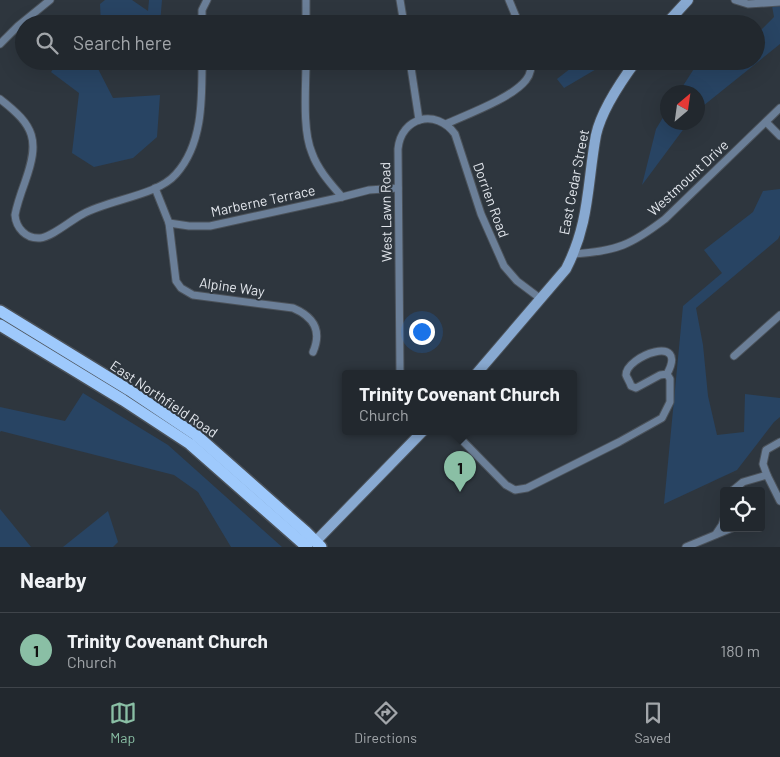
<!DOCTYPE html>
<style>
body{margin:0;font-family:Barlow,sans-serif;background:#2e343a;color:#f1f3f6}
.controls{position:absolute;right:15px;bottom:15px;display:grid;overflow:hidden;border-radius:5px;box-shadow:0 5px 20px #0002}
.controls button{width:45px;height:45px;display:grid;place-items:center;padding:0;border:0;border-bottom:1px solid #3f444a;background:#22282e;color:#f1f3f6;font:25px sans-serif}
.compass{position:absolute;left:660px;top:85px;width:45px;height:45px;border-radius:50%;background:#22282e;box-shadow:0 5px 20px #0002;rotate:29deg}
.you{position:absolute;left:421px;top:331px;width:18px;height:18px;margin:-12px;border:4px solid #fff;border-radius:50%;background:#1a73e8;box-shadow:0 0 0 8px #1a73e833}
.badge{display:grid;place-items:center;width:32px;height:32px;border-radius:50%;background:#8abfa5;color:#111;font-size:16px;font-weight:700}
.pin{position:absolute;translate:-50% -41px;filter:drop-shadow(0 1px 2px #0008)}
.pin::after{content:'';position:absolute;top:26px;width:18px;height:15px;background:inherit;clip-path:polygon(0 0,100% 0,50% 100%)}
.popup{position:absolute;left:342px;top:370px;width:235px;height:65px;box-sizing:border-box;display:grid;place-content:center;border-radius:5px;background:#22282e;filter:drop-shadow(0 1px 4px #0005);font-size:16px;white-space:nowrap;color:#a2a6aa}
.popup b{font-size:19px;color:#f1f3f6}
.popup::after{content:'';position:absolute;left:50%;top:100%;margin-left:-10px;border:10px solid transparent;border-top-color:#22282e}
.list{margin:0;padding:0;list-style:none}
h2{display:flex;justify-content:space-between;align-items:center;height:65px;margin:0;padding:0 20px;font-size:21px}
h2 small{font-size:16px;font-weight:400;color:#a2a6aa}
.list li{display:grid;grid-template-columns:32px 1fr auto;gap:15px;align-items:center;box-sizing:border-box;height:75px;padding:0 20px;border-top:1px solid #3f444a}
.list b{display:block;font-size:19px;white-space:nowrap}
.list p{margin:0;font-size:16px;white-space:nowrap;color:#a2a6aa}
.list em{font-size:16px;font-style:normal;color:#a2a6aa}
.icon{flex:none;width:28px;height:28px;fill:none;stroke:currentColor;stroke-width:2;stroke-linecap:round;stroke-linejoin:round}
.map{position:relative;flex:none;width:780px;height:547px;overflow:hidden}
.search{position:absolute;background:#22282e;box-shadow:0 5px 20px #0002;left:15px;right:15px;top:15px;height:55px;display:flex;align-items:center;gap:12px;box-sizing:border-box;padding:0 18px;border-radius:28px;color:#a2a6aa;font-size:19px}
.sheet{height:140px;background:#22282e}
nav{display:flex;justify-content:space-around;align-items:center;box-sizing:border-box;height:70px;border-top:1px solid #3f444a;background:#22282e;font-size:14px;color:#a2a6aa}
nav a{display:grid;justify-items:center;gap:2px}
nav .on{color:#8abfa5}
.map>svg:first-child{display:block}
</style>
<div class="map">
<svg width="780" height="547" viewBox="0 0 780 547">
<rect width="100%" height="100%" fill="#2e363e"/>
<!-- green -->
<g fill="#284463">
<polygon points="105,0 132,0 148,11 149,0 162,0 160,24 101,24 100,4"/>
<polygon points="771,0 780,0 780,44 698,110 698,92 679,92 699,61 756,61 756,35 774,17"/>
<polygon points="59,61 94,61 113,98 160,95 157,137 133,158 94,167 72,153 79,93 51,72"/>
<polygon points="580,61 603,61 598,68 564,88 557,79"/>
<polygon points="667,111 668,122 688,123 642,185 656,129"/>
<polygon points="780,189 780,235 778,239 696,308 703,345 708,396 717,435 744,432 745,394 780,398 780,417 774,422 737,470 664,504 683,306 722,273 704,250 753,212 763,191"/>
<polygon points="83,393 168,445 282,547 231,547 198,492 174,475 1,431 0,432 0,407 65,421"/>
<polygon points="0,509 31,547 0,547"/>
<polygon points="108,511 118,542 113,547 63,547"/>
</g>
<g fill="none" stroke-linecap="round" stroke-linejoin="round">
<!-- minor casing -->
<g stroke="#4b525a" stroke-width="9">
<g id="minor">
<polyline points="306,0 306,24"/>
<polyline points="400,0 404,24"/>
<polyline points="509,0 519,24"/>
<polyline points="735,0 748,4 780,2"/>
<polyline points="202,24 202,10 207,0"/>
<polyline points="0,44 18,26 50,0"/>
<path d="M306,61C306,87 302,130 312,153C318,170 331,184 342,197"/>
<polyline points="410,61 419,120"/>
<path d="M0,99C35,126 40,140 25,182C21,193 17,204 15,215C16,228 26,239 40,238C52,237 71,220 83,214C110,199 157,196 176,174C203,144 202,99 202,61"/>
<polyline points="766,122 780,136"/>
<path d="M446,124C468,114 512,98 526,80C531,74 531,68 531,61"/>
<path d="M155,188L169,223L176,281L181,288L193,295L293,308C314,317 322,331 313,352"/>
<polyline points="169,223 189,226 210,226 342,197 369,190 398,188"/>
<path d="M574,254C617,251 631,245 665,219L780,108"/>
<polyline points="734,356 780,315"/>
<path d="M400,373L398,149C401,117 436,108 455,134L481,214L504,266L517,281L541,299"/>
<path d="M453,431L506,485L515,490L527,488L619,442L662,418L670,402V379L667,374C689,333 626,356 626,375C627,378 630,382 631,386L636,388L660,375L667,374"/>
<polyline points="767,475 763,464 766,450 780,442"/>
<polyline points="732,491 743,482 767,475 780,501"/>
<polyline points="716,534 722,525 724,519"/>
<polyline points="686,547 732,528"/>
</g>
</g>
<!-- secondary casing -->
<g stroke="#4b525a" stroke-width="12">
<g id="secondary">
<polyline points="666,24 688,0"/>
<path d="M477,373L566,269C590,222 587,184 596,135C601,112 622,80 636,61"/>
<polyline points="316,541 423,431"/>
</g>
</g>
<!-- primary casing -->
<g stroke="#4b525a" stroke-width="14">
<g id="primary">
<polyline points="0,311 129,390 196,435 306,532 321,547"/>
<polyline points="0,325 123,400 190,444 307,547"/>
</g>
</g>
<!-- minor -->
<use href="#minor" stroke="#6b7f98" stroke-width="7"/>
<!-- secondary -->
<use href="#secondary" stroke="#88a9d1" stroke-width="10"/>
<!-- primary -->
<use href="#primary" stroke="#9ec9fc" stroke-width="11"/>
</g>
<g text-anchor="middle" stroke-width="4" stroke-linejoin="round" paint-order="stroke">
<!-- street labels -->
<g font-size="14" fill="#e3e7ed" stroke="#2e363e">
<text transform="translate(688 178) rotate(-43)" y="5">Westmount Drive</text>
<text transform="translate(574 182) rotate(-79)" y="5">East Cedar Street</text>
<text transform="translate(491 200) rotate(70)" y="5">Dorrien Road</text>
<text transform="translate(263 201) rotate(-12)" y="5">Marberne Terrace</text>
<text transform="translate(386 212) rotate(-91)" y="5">West Lawn Road</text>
<text transform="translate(232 287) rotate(8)" y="5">Alpine Way</text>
<text transform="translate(164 399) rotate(34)" y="5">East Northfield Road</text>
</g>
</g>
</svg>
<div class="controls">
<button><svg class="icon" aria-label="locate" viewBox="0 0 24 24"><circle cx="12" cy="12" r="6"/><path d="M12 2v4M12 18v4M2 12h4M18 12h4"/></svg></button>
</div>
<svg class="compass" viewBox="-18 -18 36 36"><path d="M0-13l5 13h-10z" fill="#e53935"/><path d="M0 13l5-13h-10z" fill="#a2a6aa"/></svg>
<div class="you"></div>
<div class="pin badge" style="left:460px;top:492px">1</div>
<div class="popup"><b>Trinity Covenant Church</b>Church</div>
<div class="search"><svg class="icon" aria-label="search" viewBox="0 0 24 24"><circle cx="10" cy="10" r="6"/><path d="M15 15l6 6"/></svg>Search here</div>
</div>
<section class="sheet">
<h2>Nearby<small></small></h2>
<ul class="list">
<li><span class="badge">1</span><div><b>Trinity Covenant Church</b><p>Church</p></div><em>180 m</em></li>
</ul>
</section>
<nav>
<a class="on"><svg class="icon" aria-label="map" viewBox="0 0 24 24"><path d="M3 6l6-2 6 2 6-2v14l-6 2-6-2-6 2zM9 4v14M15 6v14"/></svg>Map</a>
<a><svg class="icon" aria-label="directions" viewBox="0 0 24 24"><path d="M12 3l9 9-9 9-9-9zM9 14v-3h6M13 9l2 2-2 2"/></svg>Directions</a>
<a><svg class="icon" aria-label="saved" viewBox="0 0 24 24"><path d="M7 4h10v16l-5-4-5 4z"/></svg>Saved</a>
</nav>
